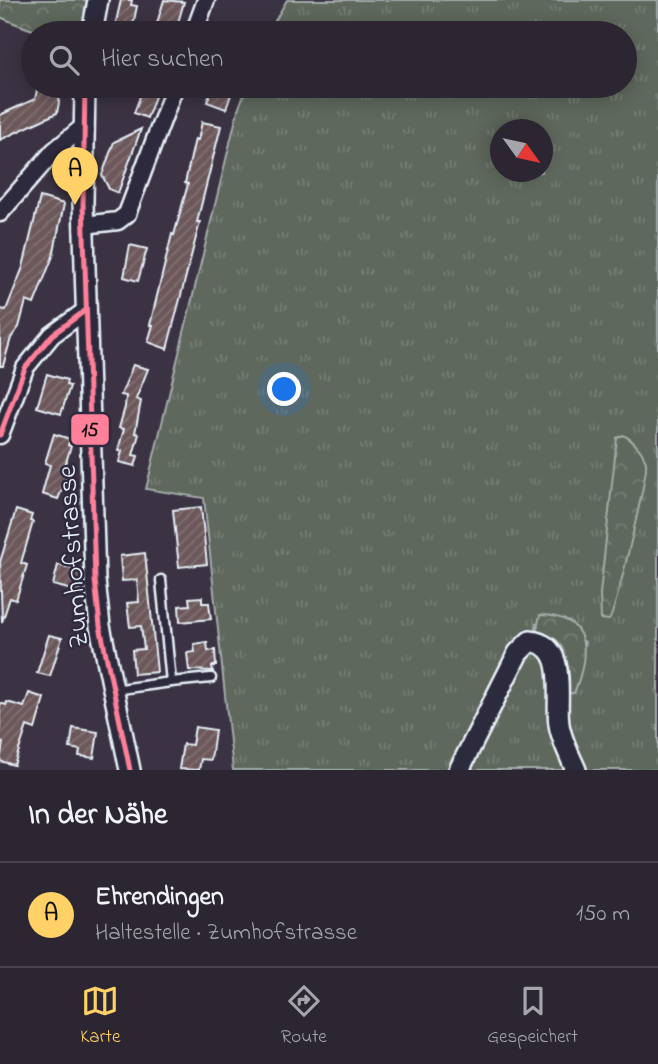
<!DOCTYPE html>
<html lang="de">
<meta charset="utf-8">
<style>
body{margin:0;font-family:"Indie Flower",sans-serif;background:#342e3a;color:#f1f3f6}
.compass{position:absolute;left:490px;top:119px;width:63px;height:63px;border-radius:50%;background:#2c2632;box-shadow:0 4px 18px #0003;rotate:123deg}
.you{position:absolute;left:285px;top:390px;width:24px;height:24px;margin:-18px;border:5px solid #fff;border-radius:50%;background:#1a73e8;box-shadow:0 0 0 10px #1a73e833}
.badge{display:grid;place-items:center;width:46px;height:46px;border-radius:50%;background:#ffd166;color:#111;font-size:23px;font-weight:700}
.pin{position:absolute;translate:-50% -58px;filter:drop-shadow(0 2px 4px #0008)}
.pin::after{content:'';position:absolute;top:37px;width:24px;height:21px;background:inherit;clip-path:polygon(0 0,100% 0,50% 100%)}
.list{margin:0;padding:0;list-style:none}
h2{display:flex;justify-content:space-between;align-items:center;height:91px;margin:0;padding:0 28px;font-size:30px}
h2 small{font-size:23px;font-weight:400;color:#a6a5ac}
.list li{display:grid;grid-template-columns:46px 1fr auto;gap:21px;align-items:center;box-sizing:border-box;height:105px;padding:0 28px;border-top:2px solid #48434d}
.list b{display:block;font-size:26px;white-space:nowrap}
.list p{margin:0;font-size:23px;white-space:nowrap;color:#a6a5ac}
.list em{font-size:23px;font-style:normal;color:#a6a5ac}
.icon{flex:none;width:38px;height:38px;fill:none;stroke:currentColor;stroke-width:2;stroke-linecap:round;stroke-linejoin:round}
.map{position:relative;flex:none;width:658px;height:770px;overflow:hidden}
.search{position:absolute;background:#2c2632;box-shadow:0 4px 18px #0003;left:21px;right:21px;top:21px;height:77px;display:flex;align-items:center;gap:18px;box-sizing:border-box;padding:0 24px;border-radius:38px;color:#a6a5ac;font-size:26px}
.sheet{height:196px;background:#2c2632}
nav{display:flex;justify-content:space-around;align-items:center;box-sizing:border-box;height:98px;border-top:2px solid #48434d;background:#2c2632;font-size:19px;color:#a6a5ac}
nav a{display:grid;justify-items:center;gap:4px}
nav .on{color:#ffd166}
.map>svg:first-child{display:block}
</style>
<div class="map">
<svg width="658" height="770" viewBox="0 0 658 770">
<defs>
<pattern id="grass-tufts" width="24" height="20" patternUnits="userSpaceOnUse" patternTransform="scale(1.75)"><rect width="24" height="20" fill="#5e685c"/><path d="M3 7l-1-3M5 7V3M7 7l1-3M15 17l-1-3M17 17v-4M19 17l1-3" fill="none" stroke="#757e74"/></pattern>
<pattern id="forest-crowns" width="20" height="18" patternUnits="userSpaceOnUse" patternTransform="scale(1.75)"><rect width="20" height="18" fill="#5e685c"/><path d="M2 6a3 3 0 1 1 6 0M12 15a3 3 0 1 1 6 0" fill="none" stroke="#757e74"/></pattern>
<pattern id="building-hatch" width="6" height="6" patternUnits="userSpaceOnUse" patternTransform="scale(1.75)"><rect width="6" height="6" fill="#6c585a"/><path d="M-1 1l2-2M0 6l6-6M5 7l2-2" fill="none" stroke="#817072"/></pattern>
</defs>
<rect width="100%" height="100%" fill="#3b3343"/>
<filter id="ink" filterUnits="userSpaceOnUse"><feTurbulence type="fractalNoise" baseFrequency=".0143" numOctaves="2"/><feDisplacementMap in="SourceGraphic" scale="14" xChannelSelector="R" yChannelSelector="G"/><feConvolveMatrix kernelMatrix="1 2 1 2 8 2 1 2 1" color-interpolation-filters="sRGB"/></filter>
<g filter="url(#ink)">
<!-- grass -->
<g fill="url(#grass-tufts)" stroke="#a3acaa" stroke-width="2" fill-rule="evenodd">
<path d="M287,0H658V770H580L570,744L561,693L574,692L585,642L536,624V633L524,632L521,637L456,770H233L204,498L146,489L238,110L247,86H625V33H268ZM500,130H542V172H500Z"/>
<polygon points="543,648 572,770 463,770 519,654"/>
</g>
<!-- forest -->
<g fill="url(#forest-crowns)" stroke="#a3acaa" stroke-width="2">
<path d="M0,0H89L83,29C61,45 21,26 0,17Z"/>
<path d="M623,435C632,439 644,452 646,463C648,475 615,613 609,620L601,619L600,594L617,438Z"/>
<path d="M540,615C593,616 589,656 574,693H569C568,667 570,634 536,633Z"/>
</g>
<!-- building -->
<g fill="url(#building-hatch)" stroke="#e8f1f8" stroke-width="2">
<polygon points="121,0 132,0 131,5 137,6 132,30 115,26"/>
<polygon points="164,0 184,2 175,33 154,33"/>
<polygon points="38,86 62,86 57,113 0,140 0,115 35,99"/>
<polygon points="144,86 159,86 147,118 134,113"/>
<polygon points="213,86 234,86 226,109 207,102"/>
<polygon points="202,122 221,126 197,222 200,222 167,349 148,342 153,325 150,325 172,234 174,235 188,184 185,183 195,139 198,140"/>
<polygon points="141,129 118,193 109,189 102,175 114,142"/>
<polygon points="40,197 64,204 53,256 34,304 26,301 19,327 11,338 3,366 0,366 0,309 6,310 23,267"/>
<polygon points="130,245 147,249 138,281 124,277"/>
<polygon points="133,365 148,369 136,399 141,401 135,433 139,434 133,455 138,456 135,466 119,462 122,451 118,450 124,429 119,428 125,407 126,396 121,395"/>
<polygon points="47,374 67,380 66,385 70,386 61,414 37,407"/>
<polygon points="54,434 70,439 68,445 71,446 64,469 70,470 58,499 42,494 50,465 45,463"/>
<polygon points="201,507 207,564 179,567 173,510"/>
<polygon points="16,510 32,515 30,521 33,522 21,563 27,565 16,600 10,598 2,622 0,562"/>
<polygon points="145,553 157,672 134,674 132,650 144,649 141,626 130,627 127,603 139,602 137,580 122,581 120,556"/>
<polygon points="58,565 82,571 80,592 53,585"/>
<polygon points="202,597 202,603 209,603 211,619 180,622 179,606 190,605 189,598"/>
<polygon points="49,635 62,638 50,676 37,673"/>
<polygon points="207,642 208,651 215,650 216,666 212,666 213,671 189,670 187,653 195,652 194,644"/>
<polygon points="29,693 44,698 35,729 27,726 14,765 0,761 3,743 0,742 0,703 6,705 7,702 24,707"/>
<polygon points="195,727 215,730 211,760 201,759 199,770 179,769 183,744 192,745"/>
<polygon points="73,728 98,732 94,758 79,756 80,750 70,748"/>
</g>
<g fill="none" stroke-linecap="round" stroke-linejoin="round">
<!-- service casing -->
<g stroke="#e8f1f8" stroke-width="13">
<g id="service">
<polyline points="171,682 211,678"/>
<polyline points="113,690 171,682 161,580"/>
</g>
</g>
<!-- minor casing -->
<g stroke="#e8f1f8" stroke-width="21">
<g id="minor">
<polyline points="194,33 206,0"/>
<polyline points="0,213 54,151 83,127"/>
<polyline points="84,225 118,221 127,214 175,86"/>
<polyline points="0,435 25,368 52,335 86,310"/>
</g>
</g>
<!-- tertiary casing -->
<g stroke="#e8f1f8" stroke-width="24">
<g id="tertiary">
<polyline points="92,33 98,0"/>
<polyline points="85,86 83,203 95,580 100,626 130,770"/>
<path d="M459,770L518,653L530,641C569,645 555,696 559,724C561,739 570,756 576,770"/>
</g>
</g>
<!-- service -->
<use href="#service" stroke="#2f2a3d" stroke-width="8"/>
<!-- minor -->
<use href="#minor" stroke="#2f2a3d" stroke-width="16"/>
<!-- tertiary -->
<use href="#tertiary" stroke="#2f2a3d" stroke-width="19"/>
<!-- bus-1 casing -->
<g stroke="#2f2a3d" stroke-width="10">
<g id="bus-1">
<polyline points="85,86 83,203 95,580 100,626 130,770"/>
<polyline points="0,435 25,368 52,335 86,310"/>
</g>
</g>
<!-- bus-1 -->
<use href="#bus-1" stroke="#ff8098" stroke-width="5"/>
</g>
</g>
<g text-anchor="middle" stroke-width="5" stroke-linejoin="round" paint-order="stroke">
<!-- street labels -->
<g font-size="28" fill="#e8f1f8" stroke="#2f2a3d">
<text transform="translate(71 557) rotate(-94)" y="10">Zumhofstrasse</text>
</g>
</g>
<rect stroke="#2f2a3d" stroke-width="2.5" x="70" y="413" width="40" height="33" rx="7" fill="#ff8098"/>
<g font-size="19" text-anchor="middle" font-weight="bold" fill="#111">
<text x="90" y="436">15</text>
</g>
</svg>
<svg class="compass" viewBox="-18 -18 36 36"><path d="M0-13l5 13h-10z" fill="#e53935"/><path d="M0 13l5-13h-10z" fill="#a6a5ac"/></svg>
<div class="you"></div>
<div class="pin badge" style="left:75px;top:205px">A</div>
<div class="search"><svg class="icon" aria-label="search" viewBox="0 0 24 24"><circle cx="10" cy="10" r="6"/><path d="M15 15l6 6"/></svg>Hier suchen</div>
</div>
<section class="sheet">
<h2>In der Nähe<small></small></h2>
<ul class="list">
<li><span class="badge">A</span><div><b>Ehrendingen</b><p>Haltestelle · Zumhofstrasse</p></div><em>150 m</em></li>
</ul>
</section>
<nav>
<a class="on"><svg class="icon" aria-label="map" viewBox="0 0 24 24"><path d="M3 6l6-2 6 2 6-2v14l-6 2-6-2-6 2zM9 4v14M15 6v14"/></svg>Karte</a>
<a><svg class="icon" aria-label="directions" viewBox="0 0 24 24"><path d="M12 3l9 9-9 9-9-9zM9 14v-3h6M13 9l2 2-2 2"/></svg>Route</a>
<a><svg class="icon" aria-label="saved" viewBox="0 0 24 24"><path d="M7 4h10v16l-5-4-5 4z"/></svg>Gespeichert</a>
</nav>
